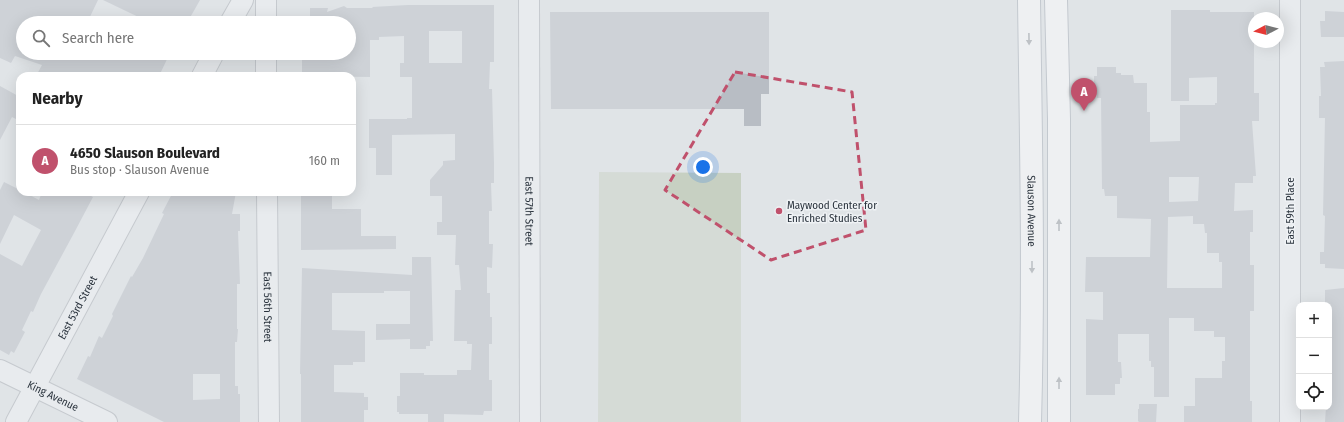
<!DOCTYPE html>
<meta charset="utf-8">
<style>
body{margin:0;font-family:"Fira Sans Condensed",sans-serif;background:#f6f6f6;color:#222}
.controls{position:absolute;right:12px;bottom:12px;display:grid;overflow:hidden;border-radius:8px;box-shadow:0 4px 16px #0002}
.controls button{width:36px;height:36px;display:grid;place-items:center;padding:0;border:0;border-bottom:1px solid #e0e0e0;background:#fff;color:#222;font:20px sans-serif}
.compass{position:absolute;left:1248px;top:12px;width:36px;height:36px;border-radius:50%;background:#fff;box-shadow:0 4px 16px #0002;rotate:263deg}
.you{position:absolute;left:703px;top:167px;width:14px;height:14px;margin:-10px;border:3px solid #fff;border-radius:50%;background:#1a73e8;box-shadow:0 0 0 6px #1a73e833}
.badge{display:grid;place-items:center;width:26px;height:26px;border-radius:50%;background:#c0516c;color:#fff;font-size:13px;font-weight:700}
.pin{position:absolute;translate:-50% -33px;filter:drop-shadow(0 1px 2px #0008)}
.pin::after{content:'';position:absolute;top:21px;width:14px;height:12px;background:inherit;clip-path:polygon(0 0,100% 0,50% 100%)}
.list{margin:0;padding:0;list-style:none}
h2{display:flex;justify-content:space-between;align-items:center;height:52px;margin:0;padding:0 16px;font-size:17px}
h2 small{font-size:13px;font-weight:400;color:#767676}
.list li{display:grid;grid-template-columns:26px 1fr auto;gap:12px;align-items:center;box-sizing:border-box;height:72px;padding:0 16px;border-top:1px solid #e0e0e0}
.list b{display:block;font-size:15px;white-space:nowrap}
.list p{margin:0;font-size:13px;white-space:nowrap;color:#767676}
.list em{font-size:13px;font-style:normal;color:#767676}
.icon{flex:none;width:22px;height:22px;fill:none;stroke:currentColor;stroke-width:2;stroke-linecap:round;stroke-linejoin:round}
.map{position:relative;flex:none;width:1344px;height:422px;overflow:hidden}
.search{position:absolute;background:#fff;box-shadow:0 4px 16px #0002;left:16px;top:16px;width:340px;height:44px;display:flex;align-items:center;gap:10px;box-sizing:border-box;padding:0 14px;border-radius:22px;color:#767676;font-size:15px}
.panel{position:absolute;background:#fff;box-shadow:0 4px 16px #0002;left:16px;top:72px;width:340px;height:124px;border-radius:12px}
.map>svg:first-child{display:block}
</style>
<div class="map">
<svg width="1344" height="422" viewBox="0 0 1344 422">
<rect width="100%" height="100%" fill="#e0e4e7"/>
<!-- green -->
<polygon fill="#c7d0c2" points="599,172 741,173 741,422 598,422"/>
<!-- building -->
<g fill="#b8bdc4" fill-rule="evenodd">
<polygon points="0,0 98,0 87,23 23,23 23,53 170,53 159,76 36,76 42,65 15,56 11,63 0,58"/>
<polygon points="103,0 200,0 187,23 151,23"/>
<path d="M408,5H494V62H490L489,89H492L494,163V183H491L492,211H489V244H493L492,268L487,267V293H490V317H492V344H489V380H492V411H484L483,415L444,414V422H428V414H399V412H397V396H400V373H424V375H457V370H471L472,344H467V341H454L455,290H461L459,265H455L456,235H437V222H442V196H430V180L443,165V161L455,160V134L392,135V175H376V148H369V119H407V118H412V77H400V63H404V36L379,37V40H370V77L302,76V53H349V23H303V21L310,19V8H328L327,12L344,6L347,8H373L372,7ZM429,31H462V63H429Z"/>
<path d="M1171,10H1210V12H1254V93H1259V121H1252L1256,176H1253V183H1235L1234,211L1253,210V232H1250V265H1254V311H1250V401H1252V422H1184V406H1195V378H1222V361H1225V337H1214V331H1194V318H1169V397H1154V367H1151V361H1149V334H1118V362H1121L1122,378H1120V384H1115V395H1086V319L1103,320V292H1085L1086,257H1150L1151,219L1117,218V196H1105L1104,189H1102L1101,98H1097V91H1094V76H1097V67H1116V73H1121V75H1133L1134,83H1147V112H1150V142L1180,141V105H1215V103H1217V77L1189,78V101H1171ZM1169,177H1199L1198,201L1169,202ZM1193,216V224H1204L1205,233H1207V253H1219V262H1222V288H1167L1168,217Z"/>
<polygon points="1325,11 1344,12 1344,37 1321,37 1320,21 1325,21"/>
<polygon points="550,12 769,12 769,94 761,94 761,126 744,126 744,109 551,109"/>
<polygon points="1344,61 1344,269 1325,268 1325,264 1320,264 1320,252 1324,252 1325,216 1323,215 1325,118 1319,118 1319,96 1321,96 1320,67 1325,67 1324,62"/>
<polygon points="0,86 20,97 20,121 12,117 0,140"/>
<polygon points="4,182 20,190 20,192 24,192 39,200 42,192 83,192 93,197 74,233 41,294 33,312 31,311 22,330 25,332 14,353 11,351 9,355 0,350 0,254 22,266 41,230 14,215 0,244 0,190"/>
<path d="M173,192H236L232,214H240V231H238L240,284H237V329H238L237,342H235V386H238V394H240V422H164L77,379L88,356L90,357L99,336L102,338L113,316L112,314L131,276L132,277L143,258L164,214L162,213ZM193,374H220V399L193,400Z"/>
<polygon points="301,192 332,192 332,209 361,209 361,236 396,236 396,249 301,250"/>
<polygon points="412,257 431,257 433,341 430,341 430,346 426,346 426,349 410,349 410,339 376,340 376,324 410,324 410,291 384,291 384,293 332,293 332,330 365,331 365,362 353,362 353,365 334,365 334,392 364,393 364,397 368,397 368,410 364,410 364,422 301,422 301,374 300,374 302,268 412,275"/>
<polygon points="1344,288 1344,422 1325,422 1326,407 1329,407 1329,305 1325,305 1325,290"/>
<polygon points="1139,404 1157,404 1156,422 1139,422 1138,421 1138,409 1139,409"/>
</g>
<g fill="none" stroke-linecap="round" stroke-linejoin="round">
<!-- minor casing -->
<g stroke="#a6abb1" stroke-width="22">
<g id="minor">
<polyline points="266,0 266,23"/>
<path id="s1" d="M529,0L530,422"/>
<polyline points="1290,0 1290,422"/>
<polyline points="230,23 243,0"/>
<polyline points="266,53 266,76"/>
<polyline points="202,76 214,53"/>
<path id="s2" d="M267,192L269,422"/>
<path id="s3" d="M0,370L107,422"/>
<path id="s4" d="M16,422L139,192"/>
</g>
</g>
<!-- major casing -->
<g stroke="#a1a9b2" stroke-width="24">
<g id="major">
<path id="s5" d="M1029,0C1031,141 1034,281 1030,422"/>
<polyline points="1056,0 1059,119 1059,422"/>
</g>
</g>
<!-- minor -->
<use href="#minor" stroke="#f2f4f6" stroke-width="20"/>
<!-- major -->
<use href="#major" stroke="#fff" stroke-width="22"/>
</g>
<!-- one-way arrows -->
<defs><path id="oneway-solid" d="M-6-.8H1V-3.2L6.5 0L1 3.2V.8H-6Z"/></defs>
<g fill="#94999e">
<use href="#oneway-solid" transform="translate(1029 39) rotate(89)"/>
<use href="#oneway-solid" transform="translate(1059 225) rotate(-90)"/>
<use href="#oneway-solid" transform="translate(1032 267) rotate(90)"/>
<use href="#oneway-solid" transform="translate(1059 383) rotate(-90)"/>
</g>
<!-- marked area -->
<path d="M0 0H1344V422H0ZM735,72L852,92L866,230L771,260L665,190Z" fill="#e0e4e7" fill-opacity=".55" fill-rule="evenodd"/>
<path fill="none" stroke="#c0516c" stroke-width="3" stroke-dasharray="8 5" stroke-linejoin="round" d="M735,72L852,92L866,230L771,260L665,190Z"/>
<!-- markers -->
<circle fill="#c0516c" stroke="#eff2f5" stroke-width="1.5" cx="779" cy="211" r="4"/>
<g text-anchor="middle" stroke-width="3" stroke-linejoin="round" paint-order="stroke">
<!-- poi labels -->
<g font-size="11" fill="#2a333d" stroke="#eff2f5" text-anchor="start">
<text x="787" y="209">Maywood Center for<tspan x="787" dy="13">Enriched Studies</tspan></text>
</g>
<!-- street labels -->
<g font-size="11" fill="#2a333d" stroke="#eff2f5">
<text dy="4" stroke="none"><textPath href="#s1" startOffset="211">East 57th Street</textPath></text>
<text dy="4" stroke="none"><textPath href="#s5" startOffset="211">Slauson Avenue</textPath></text>
<text transform="translate(1290 211) rotate(-90)" y="4">East 59th Place</text>
<text dy="4" stroke="none"><textPath href="#s4" startOffset="130">East 53rd Street</textPath></text>
<text dy="4" stroke="none"><textPath href="#s2" startOffset="115">East 56th Street</textPath></text>
<text dy="4" stroke="none"><textPath href="#s3" startOffset="59">King Avenue</textPath></text>
</g>
</g>
</svg>
<div class="controls">
<button>+</button>
<button>−</button>
<button><svg class="icon" aria-label="locate" viewBox="0 0 24 24"><circle cx="12" cy="12" r="6"/><path d="M12 2v4M12 18v4M2 12h4M18 12h4"/></svg></button>
</div>
<svg class="compass" viewBox="-18 -18 36 36"><path d="M0-13l5 13h-10z" fill="#e53935"/><path d="M0 13l5-13h-10z" fill="#767676"/></svg>
<div class="you"></div>
<div class="pin badge" style="left:1084px;top:111px">A</div>
<div class="search"><svg class="icon" aria-label="search" viewBox="0 0 24 24"><circle cx="10" cy="10" r="6"/><path d="M15 15l6 6"/></svg>Search here</div>
<section class="panel">
<h2>Nearby<small></small></h2>
<ul class="list">
<li><span class="badge">A</span><div><b>4650 Slauson Boulevard</b><p>Bus stop · Slauson Avenue</p></div><em>160 m</em></li>
</ul>
</section>
</div>
